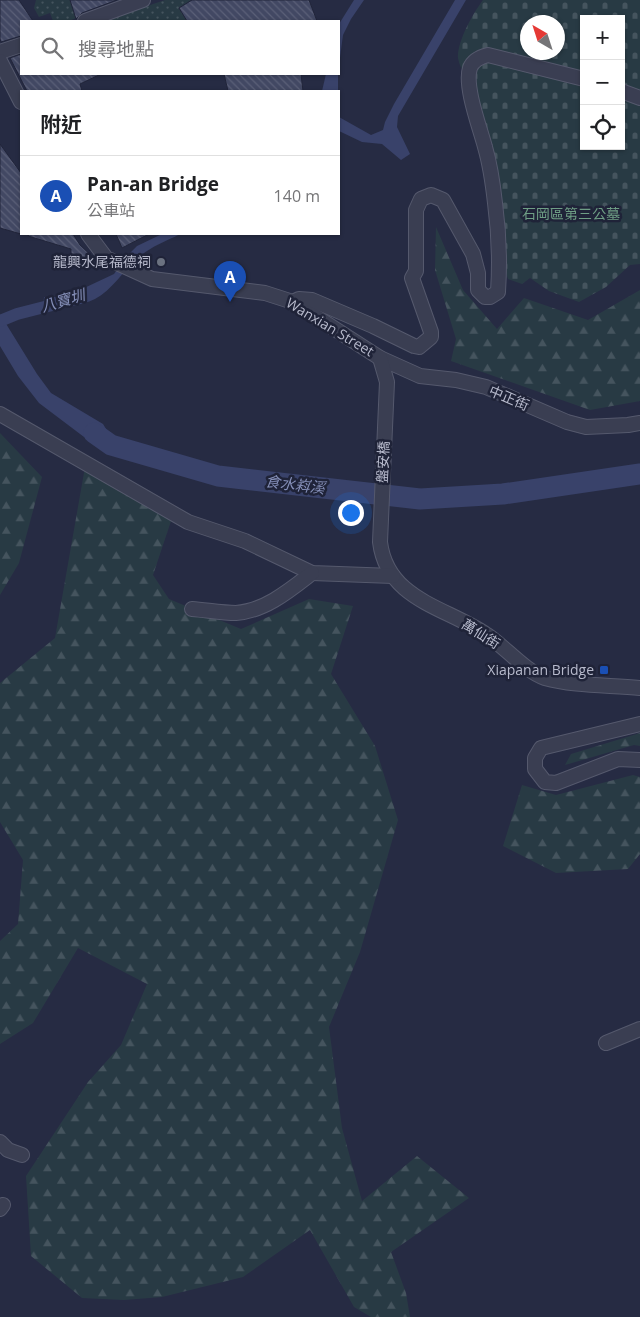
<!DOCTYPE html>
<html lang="zh-TW">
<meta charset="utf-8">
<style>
body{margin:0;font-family:"Open Sans","Noto Sans TC",sans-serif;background:#f2f2f2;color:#202124}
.controls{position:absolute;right:15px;top:15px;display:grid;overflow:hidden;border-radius:0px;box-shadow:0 1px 4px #0004}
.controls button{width:45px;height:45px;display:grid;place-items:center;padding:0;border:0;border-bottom:1px solid #e0e0e0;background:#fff;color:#202124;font:25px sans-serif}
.compass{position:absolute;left:520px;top:15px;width:45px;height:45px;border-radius:50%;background:#fff;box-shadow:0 1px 4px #0004;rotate:321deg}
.you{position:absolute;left:350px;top:512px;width:18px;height:18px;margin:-12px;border:4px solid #fff;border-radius:50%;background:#1a73e8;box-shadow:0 0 0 8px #1a73e833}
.badge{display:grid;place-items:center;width:32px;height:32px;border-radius:50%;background:#111827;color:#fff;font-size:16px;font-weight:700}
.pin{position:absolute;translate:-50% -41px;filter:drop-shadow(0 1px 2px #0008)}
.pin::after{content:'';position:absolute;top:26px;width:18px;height:15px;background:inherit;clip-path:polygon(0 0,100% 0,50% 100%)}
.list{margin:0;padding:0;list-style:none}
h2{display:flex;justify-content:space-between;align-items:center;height:65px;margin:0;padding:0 20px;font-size:21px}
h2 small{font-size:16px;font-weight:400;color:#757577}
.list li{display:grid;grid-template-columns:32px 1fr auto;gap:15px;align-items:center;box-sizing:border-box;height:80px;padding:0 20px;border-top:1px solid #e0e0e0}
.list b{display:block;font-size:19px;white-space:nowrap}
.list p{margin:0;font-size:16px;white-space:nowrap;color:#757577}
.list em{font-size:16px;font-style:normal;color:#757577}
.icon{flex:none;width:28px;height:28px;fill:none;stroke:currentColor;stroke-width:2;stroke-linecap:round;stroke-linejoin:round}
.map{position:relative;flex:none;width:640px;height:1317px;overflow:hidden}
.search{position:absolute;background:#fff;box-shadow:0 1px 4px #0004;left:20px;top:20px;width:320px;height:55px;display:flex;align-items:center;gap:12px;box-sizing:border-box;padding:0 18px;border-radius:0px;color:#757577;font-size:19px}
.panel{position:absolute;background:#fff;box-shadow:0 1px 4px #0004;left:20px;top:90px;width:320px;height:145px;border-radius:0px}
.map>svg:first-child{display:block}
</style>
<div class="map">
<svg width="640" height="1317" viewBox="0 0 640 1317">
<defs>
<pattern id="grass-dots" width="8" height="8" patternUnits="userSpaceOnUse" patternTransform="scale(1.25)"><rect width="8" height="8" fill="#283a44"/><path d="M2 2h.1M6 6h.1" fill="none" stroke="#45545e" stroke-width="1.8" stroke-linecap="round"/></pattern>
<pattern id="forest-firs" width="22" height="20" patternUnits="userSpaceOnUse" patternTransform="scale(1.25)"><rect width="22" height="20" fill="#283a44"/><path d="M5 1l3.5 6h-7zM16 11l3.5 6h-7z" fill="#45545e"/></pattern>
<pattern id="cemetery-stones" width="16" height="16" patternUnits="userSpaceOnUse" patternTransform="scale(1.25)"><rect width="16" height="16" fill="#283a44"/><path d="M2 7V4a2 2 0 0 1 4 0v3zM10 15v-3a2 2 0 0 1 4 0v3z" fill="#45545e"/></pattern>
<pattern id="building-back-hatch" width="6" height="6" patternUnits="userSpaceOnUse" patternTransform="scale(1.25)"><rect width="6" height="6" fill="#424863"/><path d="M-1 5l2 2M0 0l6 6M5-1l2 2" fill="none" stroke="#5b6078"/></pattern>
</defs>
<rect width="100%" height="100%" fill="#262b43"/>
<!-- grass -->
<g fill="url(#grass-dots)">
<polygon points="36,0 70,0 76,18 69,21 53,21 50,13 39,17 34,8"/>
<polygon points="165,0 191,0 179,8 187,21 103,21"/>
</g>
<!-- forest -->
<g fill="url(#forest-firs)">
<polygon points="436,227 463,290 497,329 524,298 588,320 640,290 640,401 590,410 451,361 456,339 435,270"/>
<polygon points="0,433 42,477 19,563 0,595"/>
<polygon points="85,467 172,518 153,575 169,599 241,629 309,599 353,606 331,674 375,746 398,820 360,952 329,1027 342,1128 362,1201 417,1156 469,1198 391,1252 406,1293 410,1317 371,1317 354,1307 310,1230 243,1277 162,1297 124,1300 82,1298 31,1256 26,1176 88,1082 121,1045 147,984 78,948 33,1023 0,1044 0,941 18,924 23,860 0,822 0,683 55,638"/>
<polygon points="640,733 640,746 634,745 565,765 571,754"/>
<polygon points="633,775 640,777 640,854 628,869 556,873 503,846 522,785 556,795"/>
</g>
<!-- cemetery -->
<path fill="url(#cemetery-stones)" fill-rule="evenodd" d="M483,0H640V264L630,265L606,287L579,302L549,291L530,278L522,284L508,279C499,253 505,226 502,199C497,165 485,130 476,96C473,82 460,72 458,58C457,42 473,13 483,0ZM584,19H621V146H584ZM528,22H558V52H528Z"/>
<!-- water -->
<g fill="#39426a">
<polygon points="354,0 364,0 351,19 343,35 339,65 339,24"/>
<polygon points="455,0 466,0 398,116 397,127 410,154 401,160 382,144 362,142 339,131 339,117 371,135 383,130 385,122 394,104"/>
<polygon points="326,74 338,74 338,91 322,91"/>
<path d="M162,234H180C165,242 149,247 137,259C123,271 112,290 95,299C80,307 60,306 43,311L44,297H65L114,274L126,257L137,246Z"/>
<polygon points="0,314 37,374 51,393 103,424 117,447 112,451 88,440 39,403 18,376 0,346"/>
</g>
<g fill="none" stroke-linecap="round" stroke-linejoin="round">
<!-- canal -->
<polyline stroke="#39426a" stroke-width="12" points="0,321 17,314 60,303"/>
<!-- river -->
<polyline stroke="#39426a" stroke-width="21" points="94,433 111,445 218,476 420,499 503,494 640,474"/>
</g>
<!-- building -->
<g fill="url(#building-back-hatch)" stroke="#21253a">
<polygon points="0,0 19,0 33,21 21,21 21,36 1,42 0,39"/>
<polygon points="70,0 117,0 82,13 76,19"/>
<polygon points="192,0 309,0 317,21 187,21 179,8"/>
<polygon points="21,54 21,74 101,74 80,84 82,91 27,91 10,58"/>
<polygon points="224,74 301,74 303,91 228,91"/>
<polygon points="0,144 21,173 21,234 0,228"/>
<polygon points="29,234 73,234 80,245 97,261 90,268 71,259 71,249 28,236"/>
<polygon points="116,234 149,234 122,248"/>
</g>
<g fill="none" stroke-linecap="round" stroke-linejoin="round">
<!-- minor casing -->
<g stroke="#55596d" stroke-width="16">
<g id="minor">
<polyline points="85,21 143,0"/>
<polyline points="0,52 21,45"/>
<polyline points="0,61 21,102"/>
<polyline points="621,91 640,98"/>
<polyline points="88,234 106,258 152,279 265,293 293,302 380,358 420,376 456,380 486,387 567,422 586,427 628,425 640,423"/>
<path d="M293,302L299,299L312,300L373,326L414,346L419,347L431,337V332L412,278L416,271V210L421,199L431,195L443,200L473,254L478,273V290L485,297H490L498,292C500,262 499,233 495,203C493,185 490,164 485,147C480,128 464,86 470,68C473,60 480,57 488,55L584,79"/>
<path d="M380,358L387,382L380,542C387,600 446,607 487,635C504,646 526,672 545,678C573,686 611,685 640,688"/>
<polyline points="0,414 188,522 245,541 312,573 393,576"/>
<path d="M192,609C206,610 222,613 236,613C265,611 290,590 312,573"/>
<polyline points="640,724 541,748 535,758 535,769 545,782 556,783 618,759 640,760"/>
<polyline points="606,1043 640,1029"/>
<polyline points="0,1142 8,1150 22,1155"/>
<polyline points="0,1209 3,1205"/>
</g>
</g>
<!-- minor -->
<use href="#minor" stroke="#3a3e52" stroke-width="14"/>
</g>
<!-- markers -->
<circle fill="#6b7280" stroke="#1f2338" stroke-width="2" cx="161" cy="262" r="5"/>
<rect fill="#1a4fb4" stroke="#1f2338" stroke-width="2" x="599" y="665" width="10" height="10" rx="2.5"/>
<g text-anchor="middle" stroke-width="5" stroke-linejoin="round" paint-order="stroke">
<!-- park labels -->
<g font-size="14" fill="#6e9e85" stroke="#1f2338">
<text x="571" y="219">石岡區第三公墓</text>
</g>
<!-- poi labels -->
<g font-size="14" fill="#b7bacc" stroke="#1f2338" text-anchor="end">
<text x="151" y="267">龍興水尾福德祠</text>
<text x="594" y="675">Xiapanan Bridge</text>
</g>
<!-- street labels -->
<g font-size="14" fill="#b7bacc" stroke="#1f2338">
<text transform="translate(330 327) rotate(31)" y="5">Wanxian Street</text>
<text transform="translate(509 398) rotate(23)" y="5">中正街</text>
<text transform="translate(383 462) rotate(-87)" y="5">盤安橋</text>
<text transform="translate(481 634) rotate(32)" y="5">萬仙街</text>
</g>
<!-- water labels -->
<g font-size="15" font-style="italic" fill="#858fb8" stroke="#1f2338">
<text transform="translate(63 301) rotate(-16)" y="5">八寶圳</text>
<text transform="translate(295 485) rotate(7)" y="5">食水嵙溪</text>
</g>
</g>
</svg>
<div class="controls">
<button>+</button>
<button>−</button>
<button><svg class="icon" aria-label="locate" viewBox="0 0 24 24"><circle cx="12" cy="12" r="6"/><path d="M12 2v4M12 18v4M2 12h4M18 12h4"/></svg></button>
</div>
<svg class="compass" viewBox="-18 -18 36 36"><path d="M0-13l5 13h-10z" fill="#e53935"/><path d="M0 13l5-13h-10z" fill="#757577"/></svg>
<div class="you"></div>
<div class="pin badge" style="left:230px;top:302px;background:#1a4fb4">A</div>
<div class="search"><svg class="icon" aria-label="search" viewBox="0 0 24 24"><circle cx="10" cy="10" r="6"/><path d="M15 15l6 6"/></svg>搜尋地點</div>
<section class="panel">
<h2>附近<small></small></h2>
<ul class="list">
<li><span class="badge" style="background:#1a4fb4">A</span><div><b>Pan-an Bridge</b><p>公車站</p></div><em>140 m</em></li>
</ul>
</section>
</div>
